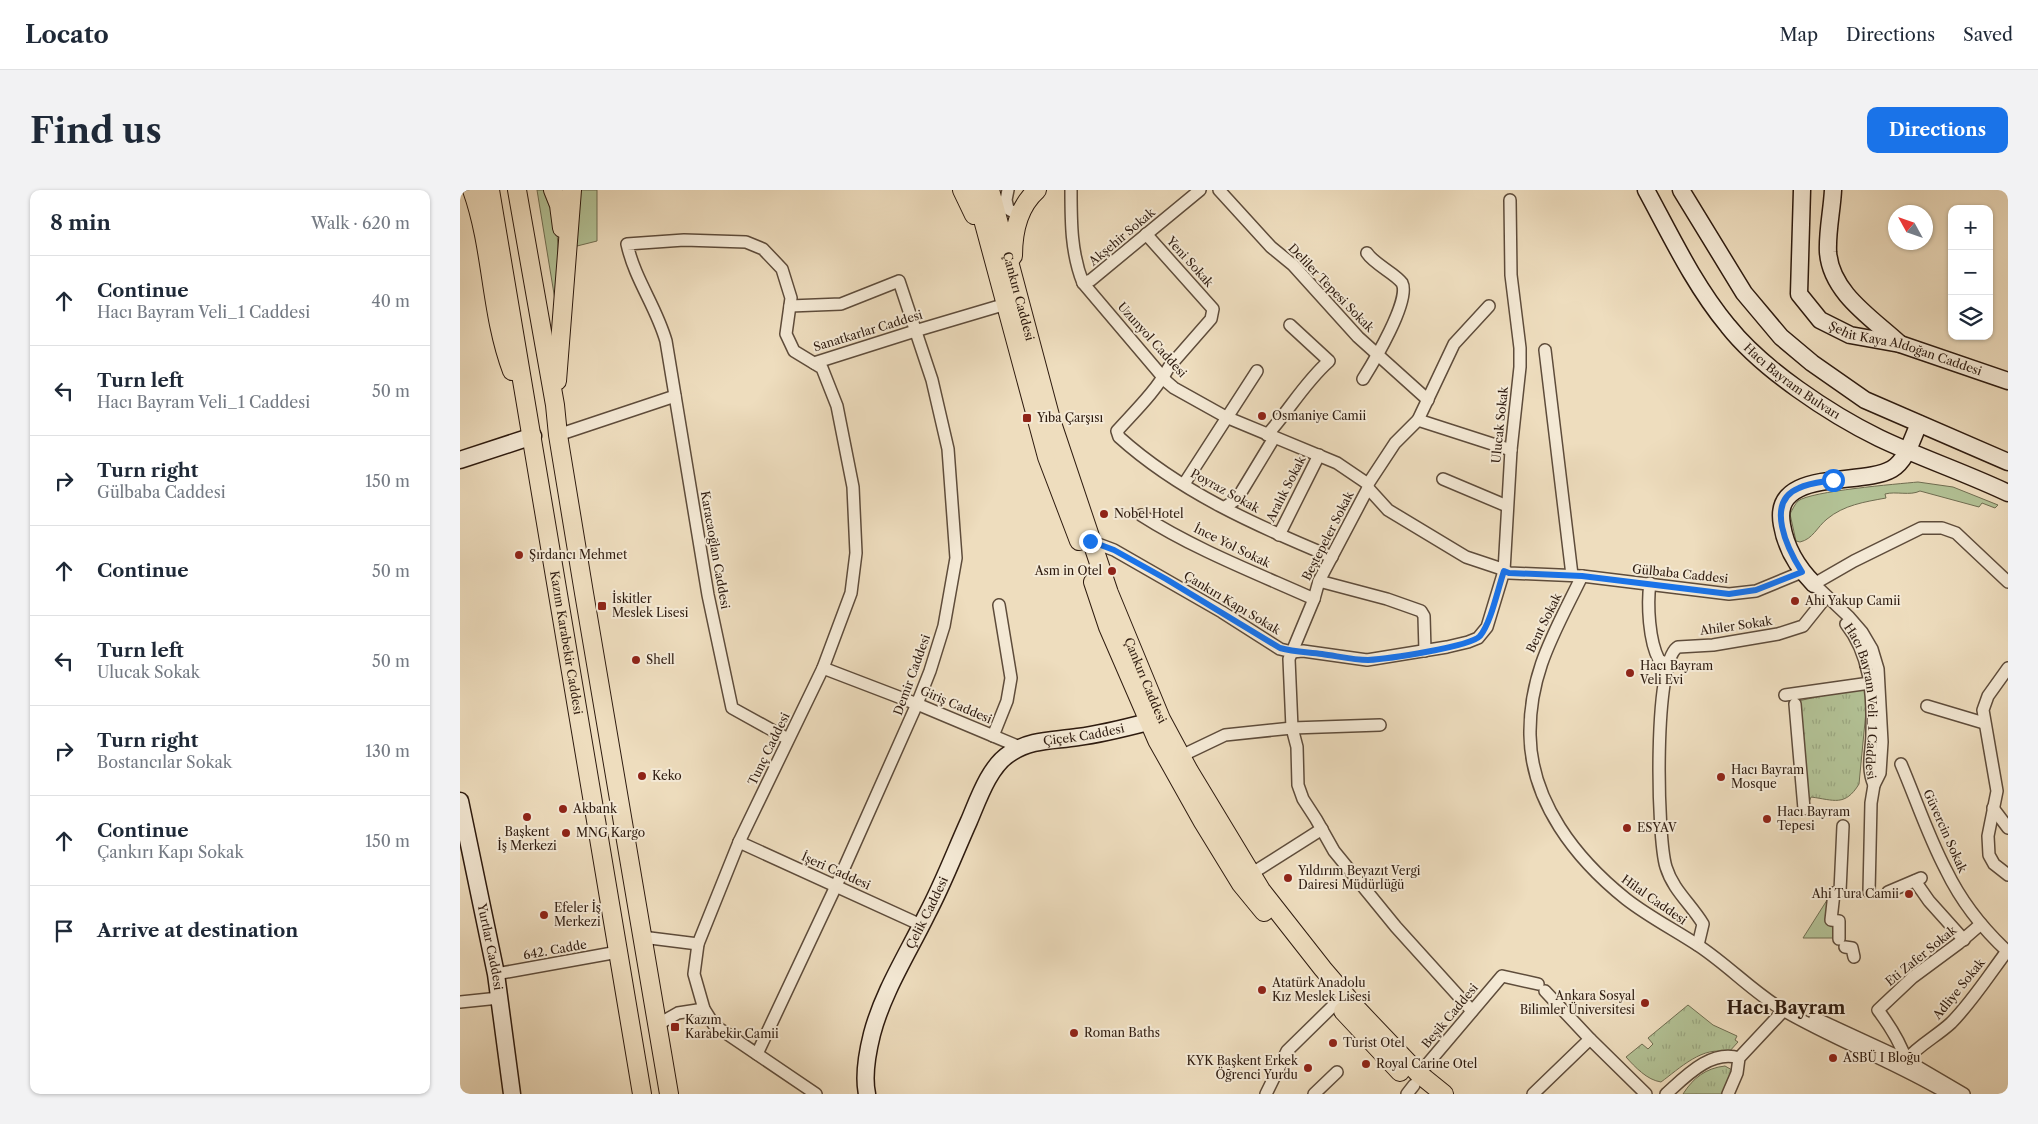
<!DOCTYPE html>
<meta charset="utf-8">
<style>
body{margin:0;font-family:"Libre Caslon Text",serif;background:#f2f2f3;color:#1f2937}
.controls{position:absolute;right:15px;top:15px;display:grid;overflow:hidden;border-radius:10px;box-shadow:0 1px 4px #0004}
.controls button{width:45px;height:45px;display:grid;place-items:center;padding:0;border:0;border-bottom:1px solid #e0e1e3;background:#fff;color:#1f2937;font:25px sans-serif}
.compass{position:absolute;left:1428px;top:15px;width:45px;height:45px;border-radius:50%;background:#fff;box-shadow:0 1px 4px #0004;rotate:310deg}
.stop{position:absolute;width:15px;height:15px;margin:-11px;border:4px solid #1a73e8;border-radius:50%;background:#fff}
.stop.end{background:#1a73e8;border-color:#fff;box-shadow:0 1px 5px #0008}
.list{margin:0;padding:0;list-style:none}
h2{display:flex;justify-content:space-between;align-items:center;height:65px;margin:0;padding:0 20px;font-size:21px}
h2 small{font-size:16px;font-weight:400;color:#747a83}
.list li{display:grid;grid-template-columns:32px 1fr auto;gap:15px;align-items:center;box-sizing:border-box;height:90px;padding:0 20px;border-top:1px solid #e0e1e3}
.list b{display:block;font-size:19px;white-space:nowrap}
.list p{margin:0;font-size:16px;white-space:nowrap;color:#747a83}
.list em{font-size:16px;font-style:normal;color:#747a83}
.icon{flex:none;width:28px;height:28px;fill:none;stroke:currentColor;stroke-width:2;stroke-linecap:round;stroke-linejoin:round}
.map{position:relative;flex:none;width:1548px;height:904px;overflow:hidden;border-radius:10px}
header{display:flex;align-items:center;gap:30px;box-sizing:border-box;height:70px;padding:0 25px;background:#fff;border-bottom:1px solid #e0e1e3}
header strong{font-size:24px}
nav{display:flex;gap:28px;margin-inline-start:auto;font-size:18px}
.intro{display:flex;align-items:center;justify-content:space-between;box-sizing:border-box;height:120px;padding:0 30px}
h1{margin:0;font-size:35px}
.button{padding:12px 22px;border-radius:10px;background:#1a73e8;color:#fff;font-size:18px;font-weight:700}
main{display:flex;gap:30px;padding:0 30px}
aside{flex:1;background:#fff;border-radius:10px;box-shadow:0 1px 4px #0004}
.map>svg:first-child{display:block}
</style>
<header>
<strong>Locato</strong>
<nav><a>Map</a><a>Directions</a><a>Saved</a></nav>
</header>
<div class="intro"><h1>Find us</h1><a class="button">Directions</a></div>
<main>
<aside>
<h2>8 min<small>Walk · 620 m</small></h2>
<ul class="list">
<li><svg class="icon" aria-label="ahead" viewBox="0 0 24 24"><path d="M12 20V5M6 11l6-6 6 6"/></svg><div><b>Continue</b><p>Hacı Bayram Veli_1 Caddesi</p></div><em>40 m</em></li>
<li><svg class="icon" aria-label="left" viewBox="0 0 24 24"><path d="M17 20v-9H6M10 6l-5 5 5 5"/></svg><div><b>Turn left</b><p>Hacı Bayram Veli_1 Caddesi</p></div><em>50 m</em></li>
<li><svg class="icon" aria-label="right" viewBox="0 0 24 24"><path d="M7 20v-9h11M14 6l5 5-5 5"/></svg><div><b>Turn right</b><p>Gülbaba Caddesi</p></div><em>150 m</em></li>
<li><svg class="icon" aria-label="ahead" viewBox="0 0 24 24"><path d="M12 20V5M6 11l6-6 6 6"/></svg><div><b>Continue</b></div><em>50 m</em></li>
<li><svg class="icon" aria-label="left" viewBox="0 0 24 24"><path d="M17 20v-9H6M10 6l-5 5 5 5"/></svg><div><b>Turn left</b><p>Ulucak Sokak</p></div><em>50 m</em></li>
<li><svg class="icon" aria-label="right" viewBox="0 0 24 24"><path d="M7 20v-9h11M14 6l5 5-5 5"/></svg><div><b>Turn right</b><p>Bostancılar Sokak</p></div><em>130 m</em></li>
<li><svg class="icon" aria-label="ahead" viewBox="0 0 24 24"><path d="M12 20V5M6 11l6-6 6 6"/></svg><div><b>Continue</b><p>Çankırı Kapı Sokak</p></div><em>150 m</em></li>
<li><svg class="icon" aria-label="arrive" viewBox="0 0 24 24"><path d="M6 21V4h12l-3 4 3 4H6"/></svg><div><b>Arrive at destination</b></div></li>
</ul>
</aside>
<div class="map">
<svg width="1548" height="904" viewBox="0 0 1548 904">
<defs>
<pattern id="park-tufts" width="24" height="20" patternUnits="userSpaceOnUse" patternTransform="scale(1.25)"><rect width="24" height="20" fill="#b3c296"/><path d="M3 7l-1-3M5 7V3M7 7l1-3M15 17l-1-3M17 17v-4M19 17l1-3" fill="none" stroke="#9aa680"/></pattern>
</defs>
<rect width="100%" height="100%" fill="#eeddbe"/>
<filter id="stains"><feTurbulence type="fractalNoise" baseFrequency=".004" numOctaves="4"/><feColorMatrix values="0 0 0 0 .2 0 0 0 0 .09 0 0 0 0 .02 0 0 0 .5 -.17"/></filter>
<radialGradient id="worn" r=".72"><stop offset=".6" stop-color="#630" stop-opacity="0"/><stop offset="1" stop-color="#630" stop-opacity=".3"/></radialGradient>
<!-- green -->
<g fill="#b3c296" stroke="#706e52">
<path d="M77,0H84C103,37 98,70 95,110Z"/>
<polygon points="118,0 137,0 137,51 113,57"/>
<path d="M1458,292L1493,297L1538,315L1535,318L1522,313L1519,317L1460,301C1450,306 1436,301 1425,304L1426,308C1404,312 1384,315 1367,329C1357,337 1353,349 1340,352L1336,351L1330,324C1332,320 1335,314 1338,311C1351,301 1437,294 1458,292Z"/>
<polygon points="1369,707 1374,733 1373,748 1343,748"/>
</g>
<!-- park -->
<g fill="url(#park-tufts)" stroke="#706e52">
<path d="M1403,497L1407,501V511L1399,594C1385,617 1374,610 1351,607L1347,618L1338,511Z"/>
<path d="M1228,815L1253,835L1277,846L1275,850L1278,852L1268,863C1244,854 1219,879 1201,892C1187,890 1175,877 1166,867L1182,854L1188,859L1193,854L1188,848Z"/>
<path d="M1265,876L1272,880L1263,904H1223C1233,888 1246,878 1265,876Z"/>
</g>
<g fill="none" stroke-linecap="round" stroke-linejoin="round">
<!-- street casing -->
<g stroke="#5e4c3b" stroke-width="14">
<g id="street">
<polyline points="548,0 546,10 548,19 559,25"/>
<path d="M611,0C611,32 611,63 623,93L707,192L714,198L766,227L877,273L908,294V298L928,320L1006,367L1039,378L1049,383L1122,386L1269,404L1296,401L1342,382"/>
<polyline points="759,0 811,57 833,75 898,147 968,210"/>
<path d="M686,44L753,119L751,129L709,177C696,201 675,221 657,241L659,247C720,302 797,336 872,367"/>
<polyline points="623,93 631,90 740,0"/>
<polyline points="1085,160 1112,385"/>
<polyline points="354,173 455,141 546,114"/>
<path d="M903,189C913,173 951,110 942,93C936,84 914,74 907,63"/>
<polyline points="958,230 1051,260"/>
<polyline points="98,245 215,206"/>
<path d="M807,245C829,221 844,193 869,171L830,135"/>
<polyline points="983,289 1047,316"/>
<polyline points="724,294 797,181"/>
<polyline points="908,294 935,253 958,230 994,154 1029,116"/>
<polyline points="908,298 859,391 854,409 829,469 832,538 837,557 838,595 843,609 856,629 874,661 936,737 1012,821"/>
<polyline points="765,317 777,309 814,248"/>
<path d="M681,325C734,359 796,383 854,409"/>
<polyline points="819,345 859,265"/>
<polyline points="630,351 654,360 762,422 820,459 832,462 843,461 907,470 987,457 1008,452 1018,448 1027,437 1044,381 1051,260 1060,177 1060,158 1051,85 1050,10"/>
<path d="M1122,386C1096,440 1069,482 1070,545C1071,612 1116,669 1166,709C1189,727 1215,740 1239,756C1269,776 1293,802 1323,820C1376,851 1435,872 1488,904"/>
<polyline points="859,391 927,409 961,421 964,426 965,461"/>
<path d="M1190,393C1187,415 1189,451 1199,470L1207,474"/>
<polyline points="1354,394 1389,427 1402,442 1412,459 1418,479 1422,552 1420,583 1414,595 1411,613 1409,702"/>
<polyline points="1354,394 1394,371 1461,338 1482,338 1496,343 1548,392"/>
<path id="s1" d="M1386,434C1410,464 1413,504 1412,542C1412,561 1406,577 1414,595"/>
<polyline points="363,478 457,514 562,558"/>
<polyline points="1548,478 1528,506 1523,520 1537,601 1528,646 1529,665 1534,674 1548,685"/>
<polyline points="1325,505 1417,492"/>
<polyline points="1335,514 1344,619"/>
<polyline points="1467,516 1524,533"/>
<polyline points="533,546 547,511 551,488 539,415"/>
<path d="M328,549L272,518L248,405L206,151C196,116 175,90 167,54L224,50L286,52L303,59L322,79L331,108L326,144L334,161L362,178L377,216L393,297L396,363L391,403L363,478L279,652L238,754L234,784L244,819L254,835L356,904"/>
<polyline points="721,566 765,545 832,538 920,535"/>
<path d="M1441,574C1456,609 1468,646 1486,680C1501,711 1523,739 1548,762"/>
<polyline points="1533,618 1548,638"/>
<polyline points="279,652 461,735"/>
<polyline points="791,684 862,639"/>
<polyline points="1455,691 1469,711 1504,750"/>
<polyline points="1428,702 1461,688"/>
<polyline points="182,747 238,754"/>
<polyline points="1379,749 1379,731 1371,730 1374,703 1380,701 1383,636"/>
<path d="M1238,755L1243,734C1231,714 1213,700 1206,677C1197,648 1193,470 1218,457L1253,455L1318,444L1343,436L1363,411"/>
<polyline points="1385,757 1392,758 1394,767"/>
<polyline points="36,784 158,762"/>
<polyline points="1085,801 1130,849 1186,904"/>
<polyline points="0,812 39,808"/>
<polyline points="1355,828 1446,870 1504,904"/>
<polyline points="197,835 218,823 244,819"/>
<polyline points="297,864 376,696 457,514 470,481 484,436 496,368 488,259 472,190 439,91 381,114 330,116"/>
<path d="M1446,870C1440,851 1430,836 1418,820L1453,787L1499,753L1521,734"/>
<path d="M1446,870C1459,855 1477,846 1491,833C1512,812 1529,785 1547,761"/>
<polyline points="959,884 1042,786 1078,794"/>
<polyline points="806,904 827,861 876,813"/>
<polyline points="854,904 877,882"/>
<polyline points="947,904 954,895"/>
<polyline points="1073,904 1130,849"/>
<path d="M1206,904C1225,887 1251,859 1279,868"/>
<polyline points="1268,904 1277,883 1279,868 1324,820"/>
</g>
</g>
<!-- secondary casing -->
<g stroke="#2e1b0f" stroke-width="19">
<g id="secondary">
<path id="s2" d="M1186,0C1211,46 1234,95 1268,136C1302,179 1370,224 1419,248C1461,268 1506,283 1548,303"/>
<polyline points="1221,0 1284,103 1321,147 1352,173 1405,210 1548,272"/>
<path id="s3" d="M1342,0L1339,104L1360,130L1390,145L1440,154L1548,191"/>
<path d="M1373,0C1372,20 1367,42 1368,62C1371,103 1412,128 1440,154"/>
<polyline points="0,270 73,246"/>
<path d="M1354,394C1338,378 1326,359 1322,335C1311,277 1401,297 1432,279C1447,270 1452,248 1459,234"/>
<path id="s4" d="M0,611L36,784L52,904"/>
<path id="s5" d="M407,904C403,885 407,864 412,844C423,802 448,763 467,724C483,694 495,662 509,631C518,610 529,577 549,564C571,549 593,551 618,547C642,544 665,538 688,532"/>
</g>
</g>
<!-- primary casing -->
<g stroke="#2e1b0f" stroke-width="20">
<g id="primary">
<path d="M12,0C33,59 30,123 52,181"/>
<path id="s6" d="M30,0L182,904"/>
<polyline points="57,0 95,215 98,245 124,403 209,904"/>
<polyline points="93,0 99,15 102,38"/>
<polyline points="502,0 514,25"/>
<polyline points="515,0 587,267 619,351"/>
<path id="s7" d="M530,0L592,233L649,403L701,529L729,581L801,700L863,779L899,821L958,883L984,904"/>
<path d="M553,66C553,42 558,17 577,0"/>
<polyline points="97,191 112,0"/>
<polyline points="633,392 648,437 697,550 743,632 781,694 804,722"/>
<polyline points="883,821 940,882"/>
</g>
</g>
<!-- street -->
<use href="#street" stroke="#f4e9d5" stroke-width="11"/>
<!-- secondary -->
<use href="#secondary" stroke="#f4e9d5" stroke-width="16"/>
<!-- primary -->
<use href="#primary" stroke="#eeddbe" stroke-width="18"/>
</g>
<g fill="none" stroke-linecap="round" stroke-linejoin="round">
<!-- route -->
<path stroke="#1a73e8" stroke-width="6" d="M630,351L654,360L706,389L820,458C834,462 848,462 862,464C877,466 893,470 908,470C926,469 1010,457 1020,446C1031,433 1038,398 1044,381L1049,383L1122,386L1269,404L1296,400L1342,382C1328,360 1304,312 1339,298C1349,293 1362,292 1373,290"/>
</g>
<!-- markers -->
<g fill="#8f2418" stroke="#f4e9d5" stroke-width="2">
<circle cx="802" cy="226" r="5"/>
<rect x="562" y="223" width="10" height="10" rx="2.5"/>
<circle cx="644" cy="324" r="5"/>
<circle cx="59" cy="365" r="5"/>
<circle cx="652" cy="381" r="5"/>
<circle cx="1335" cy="411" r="5"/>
<rect x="137" y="411" width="10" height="10" rx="2.5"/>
<circle cx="176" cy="470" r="5"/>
<circle cx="1170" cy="483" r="5"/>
<circle cx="182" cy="586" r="5"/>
<circle cx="1261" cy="587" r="5"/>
<circle cx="103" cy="619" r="5"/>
<circle cx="67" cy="627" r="5"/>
<circle cx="1307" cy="629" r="5"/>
<circle cx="1167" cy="638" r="5"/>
<circle cx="106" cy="643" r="5"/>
<circle cx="828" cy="688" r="5"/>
<circle cx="1449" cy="704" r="5"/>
<circle cx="84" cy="725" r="5"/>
<circle cx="802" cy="800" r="5"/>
<circle cx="1185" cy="813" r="5"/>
<rect x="210" y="832" width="10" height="10" rx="2.5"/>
<circle cx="614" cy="843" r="5"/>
<circle cx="873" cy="853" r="5"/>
<circle cx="1373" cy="868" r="5"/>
<circle cx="906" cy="874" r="5"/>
<circle cx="848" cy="878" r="5"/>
</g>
<g text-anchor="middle" stroke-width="4" stroke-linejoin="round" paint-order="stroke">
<!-- street labels -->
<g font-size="12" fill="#2e1b0f" stroke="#f4e9d5">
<text transform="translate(662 47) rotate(-40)" y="4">Akşehir Sokak</text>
<text transform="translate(730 72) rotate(48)" y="4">Yeni Sokak</text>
<text transform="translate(871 98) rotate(46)" y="4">Deliler Tepesi Sokak</text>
<text dy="4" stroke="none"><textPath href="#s7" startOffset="110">Çankırı Caddesi</textPath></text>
<text transform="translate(408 141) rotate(-17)" y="4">Sanatkarlar Caddesi</text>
<text transform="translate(692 150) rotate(48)" y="4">Uzunyol Caddesi</text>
<text dy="4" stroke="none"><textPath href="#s3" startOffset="228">Şehit Kaya Aldoğan Caddesi</textPath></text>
<text dy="4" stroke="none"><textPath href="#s2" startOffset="244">Hacı Bayram Bulvarı</textPath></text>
<text transform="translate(1040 235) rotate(-84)" y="4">Ulucak Sokak</text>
<text transform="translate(826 299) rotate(-63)" y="4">Aralık Sokak</text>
<text transform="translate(765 301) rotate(29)" y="4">Poyraz Sokak</text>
<text transform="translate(868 346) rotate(-63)" y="4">Beştepeler Sokak</text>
<text transform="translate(772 356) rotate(26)" y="4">İnce Yol Sokak</text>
<text transform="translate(255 360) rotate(80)" y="4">Karacaoğlan Caddesi</text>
<text transform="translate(1220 384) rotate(6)" y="4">Gülbaba Caddesi</text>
<text transform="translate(772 413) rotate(31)" y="4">Çankırı Kapı Sokak</text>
<text transform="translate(1084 433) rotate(-64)" y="4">Bent Sokak</text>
<text transform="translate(1276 436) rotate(-8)" y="4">Ahiler Sokak</text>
<text dy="4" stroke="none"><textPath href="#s6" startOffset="459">Kazım Karabekir Caddesi</textPath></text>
<text transform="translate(452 485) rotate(-70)" y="4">Demir Caddesi</text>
<text dy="4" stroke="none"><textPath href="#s7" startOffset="515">Çankırı Caddesi</textPath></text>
<text dy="4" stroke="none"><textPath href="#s1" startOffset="81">Hacı Bayram Veli_1 Caddesi</textPath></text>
<text transform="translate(496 515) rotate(23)" y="4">Giriş Caddesi</text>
<text dy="4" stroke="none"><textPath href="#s5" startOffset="452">Çiçek Caddesi</textPath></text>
<text transform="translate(309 559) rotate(-64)" y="4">Tunç Caddesi</text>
<text transform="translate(1485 641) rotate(66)" y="4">Güvercin Sokak</text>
<text transform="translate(376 681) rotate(24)" y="4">İşeri Caddesi</text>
<text transform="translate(1194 710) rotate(35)" y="4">Hilal Caddesi</text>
<text dy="4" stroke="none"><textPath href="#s5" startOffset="194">Çelik Caddesi</textPath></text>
<text dy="4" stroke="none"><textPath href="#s4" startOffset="149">Yurtlar Caddesi</textPath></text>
<text transform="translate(95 760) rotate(-10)" y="4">642. Cadde</text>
<text transform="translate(1461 766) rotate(-39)" y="4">Eti Zafer Sokak</text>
<text transform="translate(1499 799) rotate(-51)" y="4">Adliye Sokak</text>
<text transform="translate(990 826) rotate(-50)" y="4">Beşik Caddesi</text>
</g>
<!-- poi labels -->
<g font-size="12" fill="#2e1b0f" stroke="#f4e9d5" text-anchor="start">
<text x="812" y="230">Osmaniye Camii</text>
<text x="577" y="232">Yıba Çarşısı</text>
<text x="654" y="328">Nobel Hotel</text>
<text x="69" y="369">Şırdancı Mehmet</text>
<text x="642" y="385" text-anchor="end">Asm in Otel</text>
<text x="152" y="413">İskitler<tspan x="152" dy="14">Meslek Lisesi</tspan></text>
<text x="1345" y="415">Ahi Yakup Camii</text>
<text x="186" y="474">Shell</text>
<text x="1180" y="480">Hacı Bayram<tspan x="1180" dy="14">Veli Evi</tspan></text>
<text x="1271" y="584">Hacı Bayram<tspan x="1271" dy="14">Mosque</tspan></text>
<text x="192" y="590">Keko</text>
<text x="113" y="623">Akbank</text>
<text x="1317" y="626">Hacı Bayram<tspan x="1317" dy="14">Tepesi</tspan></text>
<text x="1177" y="642">ESYAV</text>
<text x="67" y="646" text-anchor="middle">Başkent<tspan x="67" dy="14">İş Merkezi</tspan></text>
<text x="116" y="647">MNG Kargo</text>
<text x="838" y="685">Yıldırım Beyazıt Vergi<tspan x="838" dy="14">Dairesi Müdürlüğü</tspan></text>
<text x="1439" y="708" text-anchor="end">Ahi Tura Camii</text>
<text x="94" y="722">Efeler İş<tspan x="94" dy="14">Merkezi</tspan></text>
<text x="812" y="797">Atatürk Anadolu<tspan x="812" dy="14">Kız Meslek Lisesi</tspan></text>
<text x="1175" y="810" text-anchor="end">Ankara Sosyal<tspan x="1175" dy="14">Bilimler Üniversitesi</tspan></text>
<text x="225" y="834">Kazım<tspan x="225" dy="14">Karabekir Camii</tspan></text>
<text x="624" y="847">Roman Baths</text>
<text x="883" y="857">Turist Otel</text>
<text x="1383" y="872">ASBÜ I Bloğu</text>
<text x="838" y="875" text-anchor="end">KYK Başkent Erkek<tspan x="838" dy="14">Öğrenci Yurdu</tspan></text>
<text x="916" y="878">Royal Carine Otel</text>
</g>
<!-- district labels -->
<g font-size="18" font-weight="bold" fill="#2e1b0f" stroke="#f4e9d5">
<text x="1326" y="824">Hacı Bayram</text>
</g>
</g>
<rect width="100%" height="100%" filter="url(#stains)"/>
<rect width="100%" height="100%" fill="url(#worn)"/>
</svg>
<div class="controls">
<button>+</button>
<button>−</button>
<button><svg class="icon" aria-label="layers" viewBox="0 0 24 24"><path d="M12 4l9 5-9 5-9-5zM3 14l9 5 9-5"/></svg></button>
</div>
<svg class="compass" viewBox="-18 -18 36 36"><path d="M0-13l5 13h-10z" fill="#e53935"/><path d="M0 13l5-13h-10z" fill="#747a83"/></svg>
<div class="stop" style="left:1373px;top:290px"></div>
<div class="stop end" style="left:630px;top:351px"></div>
</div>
</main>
